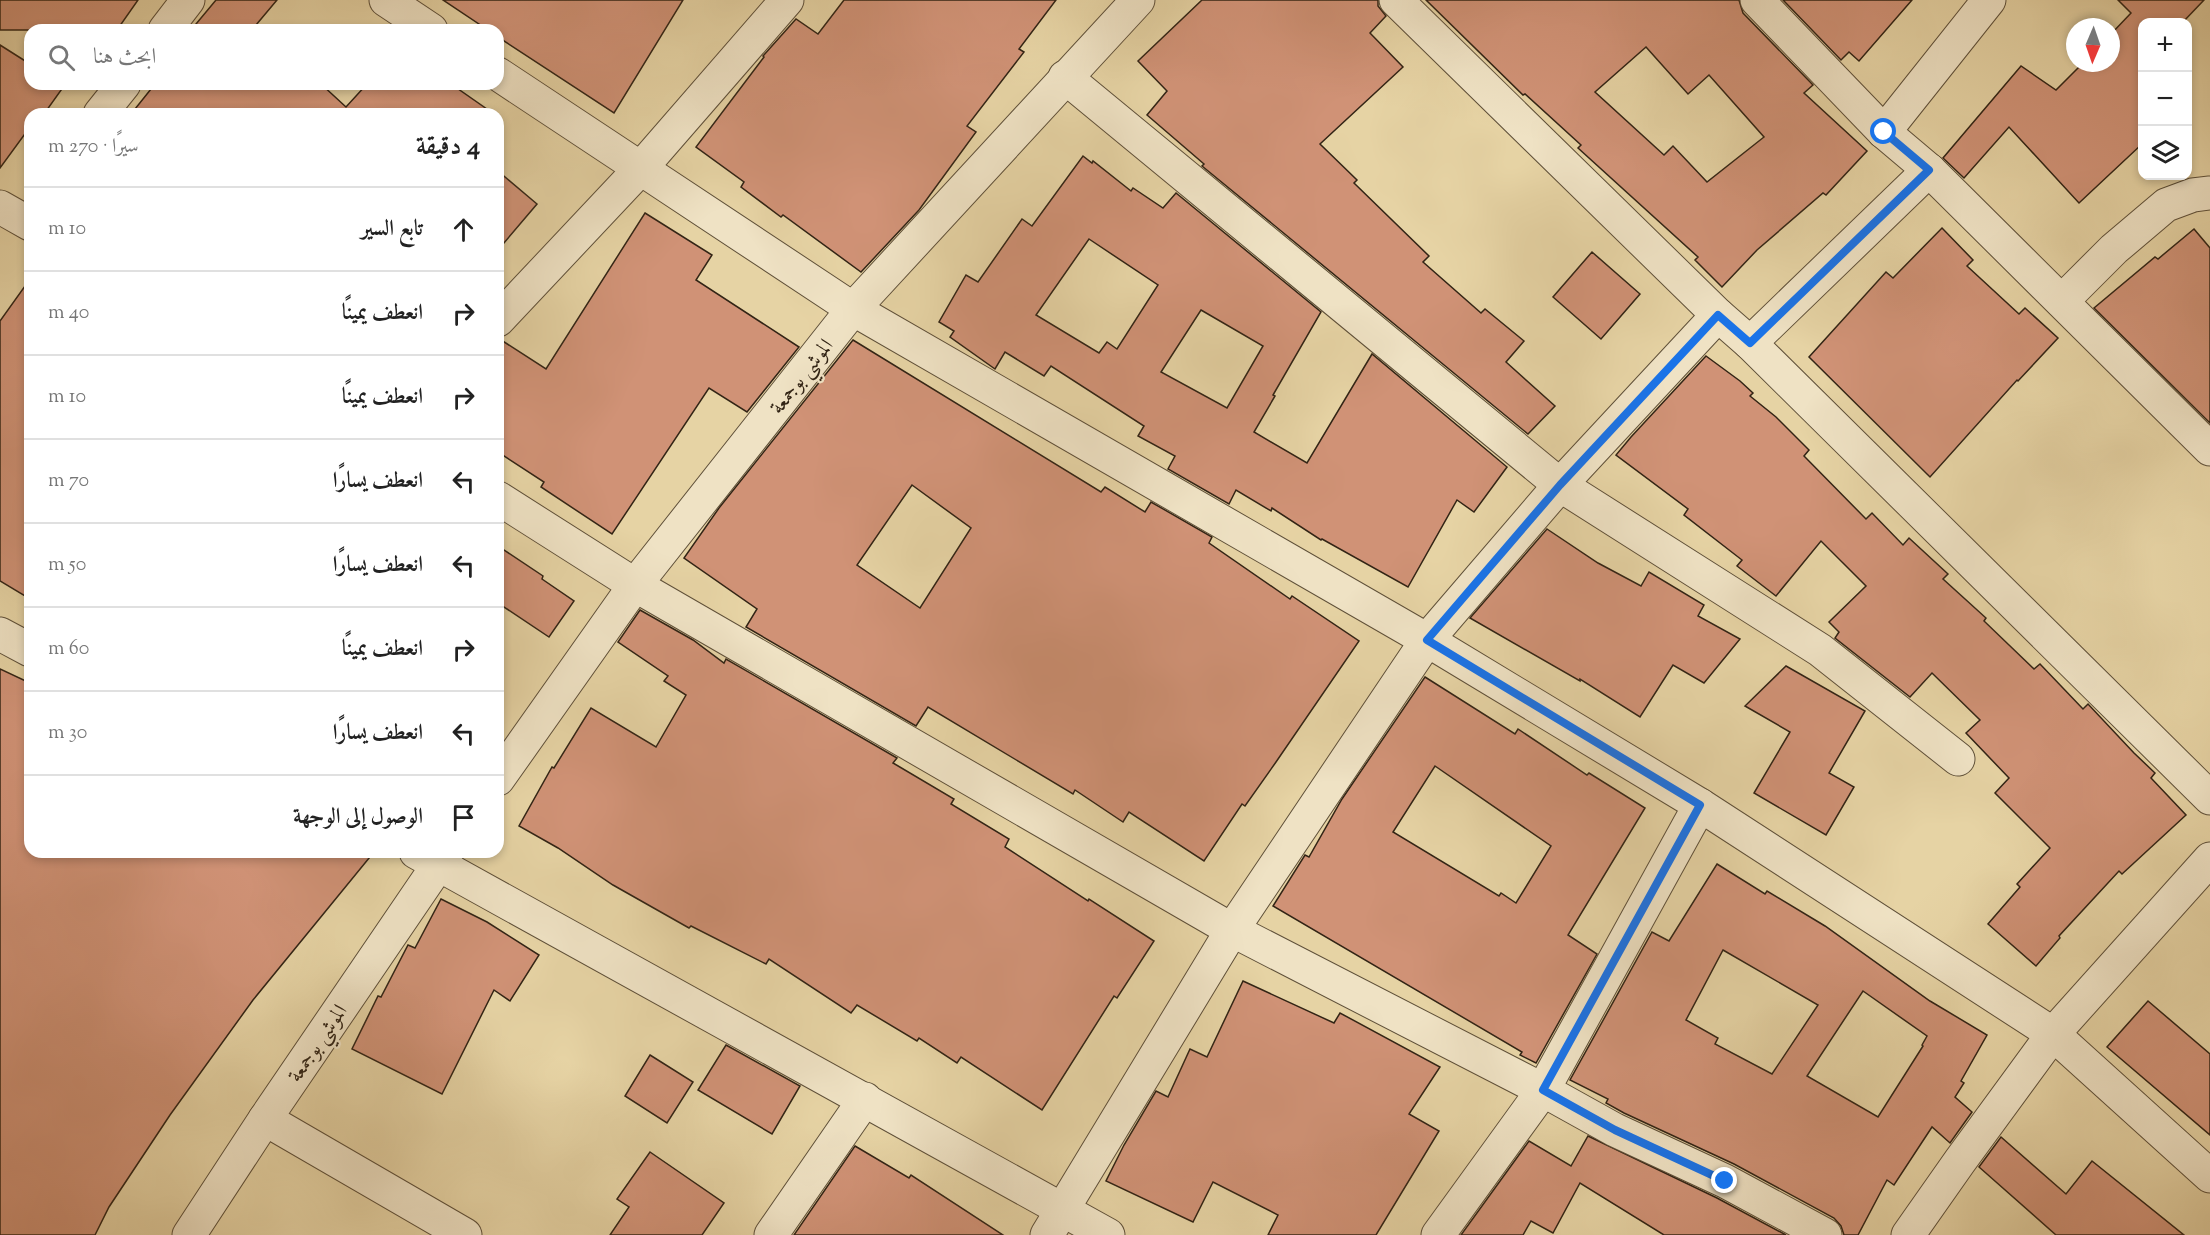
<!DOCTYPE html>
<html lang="ar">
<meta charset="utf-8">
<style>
body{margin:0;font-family:"Sorts Mill Goudy",Amiri,serif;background:#f6f6f6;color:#222;direction:rtl}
.controls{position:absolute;right:18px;top:18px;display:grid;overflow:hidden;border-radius:12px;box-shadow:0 3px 9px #0003}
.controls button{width:54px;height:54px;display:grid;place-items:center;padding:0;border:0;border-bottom:2px solid #e0e0e0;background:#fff;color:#222;font:30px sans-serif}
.compass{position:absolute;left:2066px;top:18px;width:54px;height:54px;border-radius:50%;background:#fff;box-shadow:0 3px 9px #0003;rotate:182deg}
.stop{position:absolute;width:18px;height:18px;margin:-14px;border:4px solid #1a73e8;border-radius:50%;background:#fff}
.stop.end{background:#1a73e8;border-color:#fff;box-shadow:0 2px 6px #0008}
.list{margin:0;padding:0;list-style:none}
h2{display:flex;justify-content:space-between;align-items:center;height:78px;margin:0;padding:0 24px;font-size:26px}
h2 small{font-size:20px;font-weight:400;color:#767676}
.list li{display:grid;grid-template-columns:39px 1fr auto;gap:18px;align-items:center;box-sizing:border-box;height:84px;padding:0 24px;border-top:2px solid #e0e0e0}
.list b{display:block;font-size:22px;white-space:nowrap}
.list em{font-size:20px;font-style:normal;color:#767676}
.icon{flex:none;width:33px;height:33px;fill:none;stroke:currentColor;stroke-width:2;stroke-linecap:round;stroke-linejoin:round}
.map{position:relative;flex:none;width:2210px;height:1235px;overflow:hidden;direction:ltr}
.search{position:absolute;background:#fff;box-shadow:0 3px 9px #0003;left:24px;top:24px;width:480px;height:66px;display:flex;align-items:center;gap:15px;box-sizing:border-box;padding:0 21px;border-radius:18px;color:#767676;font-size:22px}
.panel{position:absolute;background:#fff;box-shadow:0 3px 9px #0003;left:24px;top:108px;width:480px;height:750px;border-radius:18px;direction:rtl}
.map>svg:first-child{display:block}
</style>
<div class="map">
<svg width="2210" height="1235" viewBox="0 0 2210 1235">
<rect width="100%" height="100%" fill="#e6d3a4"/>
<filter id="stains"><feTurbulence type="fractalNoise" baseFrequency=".00333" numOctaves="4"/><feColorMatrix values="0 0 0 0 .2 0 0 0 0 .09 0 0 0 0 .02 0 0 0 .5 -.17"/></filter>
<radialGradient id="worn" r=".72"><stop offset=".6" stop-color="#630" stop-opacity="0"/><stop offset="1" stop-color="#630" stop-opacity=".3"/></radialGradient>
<!-- building -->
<g fill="#d09276" stroke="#322415" stroke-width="1.5" fill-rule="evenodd">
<polygon points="0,0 138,0 117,30 0,30"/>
<polygon points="216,0 277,0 256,25 261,30 191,30"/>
<polygon points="443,0 683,0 614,113 498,37 498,30 488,30"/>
<polygon points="844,0 1056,0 1019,49 1024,52 967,126 976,132 919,210 861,272 783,215 781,217 741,187 744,182 696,147 764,57 763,56 796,19 818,34"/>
<polygon points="1202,0 1378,0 1378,6 1386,16 1370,33 1403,67 1320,144 1357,180 1354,183 1429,256 1423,262 1481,313 1485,309 1524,341 1506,362 1555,406 1528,434 1202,166 1204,164 1147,115 1167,91 1138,61"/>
<path d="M1426,0H1739L1743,13L1813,85L1804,93L1867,151L1826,195L1823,193L1757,250L1722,287L1695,260L1698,257L1578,148L1581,145L1525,94L1523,95ZM1646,47L1688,94L1709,75L1764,137L1707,182L1673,146L1664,155L1595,92Z"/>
<polygon points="1783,0 1912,0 1859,61 1849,52 1841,60"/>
<polygon points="2118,0 2204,0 2183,22 2142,22 2142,144 2079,203 2009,127 1964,178 1943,158 2021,66 2056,90 2083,63 2111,63 2111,34 2131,13"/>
<polygon points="0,45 30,64 30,84 61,84 64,86 44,114 30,114 30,127 0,168"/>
<polygon points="155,84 321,84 346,107 367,84 451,84 494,114 131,114"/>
<path d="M1083,156L1092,163L1093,161L1131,191L1133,188L1163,208L1176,193L1321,312L1273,395L1275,396L1254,432L1307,463L1372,354L1507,467L1474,512L1457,500L1408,587L1322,539L1321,540L1272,508L1271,511L1236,490L1229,504L1168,469L1175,456L1138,436L1144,426L1051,366L1044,376L1005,352L995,369L950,337L954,331L939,322L966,275L978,282L1022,219L1032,226ZM1089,239L1158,285L1117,349L1107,342L1099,353L1036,315ZM1201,310L1263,346L1227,408L1161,372Z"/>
<polygon points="498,171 537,204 498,250"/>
<polygon points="645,213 712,255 696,280 799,347 747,412 709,388 612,534 541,487 544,482 498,452 498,338 546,369"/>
<polygon points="1942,228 1973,260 1967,266 2019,314 2025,308 2058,338 2018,381 2017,380 1930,477 1809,357 1886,272 1893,278"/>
<polygon points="2194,229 2210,248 2210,423 2094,308 2155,257 2158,259"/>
<polygon points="1592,252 1640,294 1601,339 1553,297"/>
<polygon points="30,279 30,599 0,581 0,321"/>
<path d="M853,340L1101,492L1105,487L1145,512L1151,502L1212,537L1209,543L1290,599L1292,596L1359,641L1276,762L1245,806L1242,804L1204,861L1129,812L1123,822L1075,790L1073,794L928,707L916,726L746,627L757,609L684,558L719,508ZM912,485L971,528L920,608L857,565Z"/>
<polygon points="1706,356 1740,381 1753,393 1750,396 1776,417 1809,450 1804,456 1866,519 1872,513 1903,545 1909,538 1948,574 1943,579 1986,618 1984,621 2034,669 2040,664 2083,709 2088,704 2134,753 2155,773 2151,778 2186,815 2122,874 2119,871 2059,936 2060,938 2036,966 1988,924 2020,887 2017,884 2050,848 1995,793 2009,778 1966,733 1980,720 1932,673 1910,697 1835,638 1839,632 1829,622 1866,586 1821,541 1776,596 1737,566 1742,560 1684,515 1688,509 1616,455 1631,437"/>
<polygon points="1547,529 1598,563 1641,586 1649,572 1704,605 1698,616 1740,639 1704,683 1673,665 1640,717 1580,679 1580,681 1470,618"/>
<polygon points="498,546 543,576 542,579 574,601 549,637 498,603"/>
<polygon points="640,610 693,640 724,663 726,659 897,758 893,763 954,799 951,804 1009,839 1005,847 1088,901 1089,899 1154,941 1117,998 1114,996 1042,1110 961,1057 957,1063 919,1038 917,1041 857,1005 851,1013 769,959 766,964 691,926 689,928 613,885 558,848 519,826 552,767 554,768 591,708 656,747 686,695 664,681 668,676 618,642"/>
<polygon points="1786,666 1865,711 1829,773 1854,787 1826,835 1754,793 1790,732 1745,706"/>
<polygon points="0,669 30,683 30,852 374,852 253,1000 170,1115 109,1207 95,1235 0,1235"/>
<path d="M1425,677L1515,734L1518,729L1587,775L1589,773L1645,808L1568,935L1597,954L1536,1063L1520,1055L1522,1052L1273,906L1305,855L1309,857L1342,799ZM1435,766L1551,846L1516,903L1501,893L1499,896L1393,832Z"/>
<path d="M1717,864L1765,894L1767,891L1825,926L1930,1001L1987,1035L1961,1081L1964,1083L1955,1097L1972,1112L1950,1143L1932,1127L1894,1185L1887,1180L1858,1235H1844L1841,1226L1834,1218L1734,1164L1624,1113L1606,1103L1608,1099L1570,1080L1652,932L1669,941ZM1723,950L1818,1005L1772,1074L1715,1044L1718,1038L1686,1020ZM1863,991L1927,1036L1922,1045L1923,1046L1878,1117L1807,1076Z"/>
<polygon points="441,899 487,922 539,955 510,1001 494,990 442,1094 352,1049 378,996 381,997 408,945 415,948"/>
<polygon points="1243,981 1334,1023 1340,1013 1440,1067 1409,1114 1439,1131 1376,1235 1268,1235 1278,1215 1213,1182 1193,1222 1106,1181 1124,1145 1156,1091 1168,1097 1190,1049 1207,1057"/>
<polygon points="2148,1001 2210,1054 2210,1135 2107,1047"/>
<polygon points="726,1045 800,1086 772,1134 698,1090"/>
<polygon points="650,1055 693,1082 667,1123 625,1096"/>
<polygon points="1588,1136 1717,1198 1786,1235 1664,1235 1580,1183 1553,1233 1531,1221 1523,1235 1461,1235 1529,1141 1571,1166"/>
<polygon points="2001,1137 2066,1194 2092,1161 2184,1235 2056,1235 1979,1167"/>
<polygon points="855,1146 909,1178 911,1175 1003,1235 794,1235"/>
<polygon points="650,1152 724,1203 702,1235 610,1235 629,1207 617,1199"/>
</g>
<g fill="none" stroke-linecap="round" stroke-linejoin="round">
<!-- minor casing -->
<g stroke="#5f5039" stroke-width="35">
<g id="minor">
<polyline points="386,0 431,30"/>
<polyline points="1396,0 1718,315 1750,343 2210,798"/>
<polyline points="1757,0 1884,132 1929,170 2210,449"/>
<polyline points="165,30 188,0"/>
<polyline points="498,74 853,309 1427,640 1700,805 2053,1034 2210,1176"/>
<polyline points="1065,77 1560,485 1820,650 1958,759"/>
<polyline points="100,114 124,84"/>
<polyline points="1884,132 1989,0"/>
<polyline points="0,207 30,224"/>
<polyline points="2062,301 2114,249 2166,205 2193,195 2210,193"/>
<polyline points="498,320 641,168 787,0"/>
<polyline points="1750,343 1929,170"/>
<polyline points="498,498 635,585 1232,930 1543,1090 1615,1130 1725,1181 1825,1235"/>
<polyline points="0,634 30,650"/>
<polyline points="498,779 635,585 853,309 1138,0"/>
<polyline points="416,852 1108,1235"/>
<polyline points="265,1119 465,1235"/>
<polyline points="189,1235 265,1119 447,852"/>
<polyline points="771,1235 865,1099"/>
<polyline points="1047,1235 1232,930 1427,640 1560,485 1718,315"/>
<polyline points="1438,1235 1543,1090 1700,805"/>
<polyline points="1908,1235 1960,1161 2053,1034 2210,859"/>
</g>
</g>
<!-- minor -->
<use href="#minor" stroke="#efe2c4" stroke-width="33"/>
</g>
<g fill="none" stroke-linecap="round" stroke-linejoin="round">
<!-- route -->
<polyline stroke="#1a73e8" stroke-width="8" points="1725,1181 1615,1130 1543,1090 1700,805 1427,640 1560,485 1718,315 1750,343 1929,170 1884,132"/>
</g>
<g text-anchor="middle" stroke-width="4.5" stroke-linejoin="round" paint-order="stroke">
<!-- street labels -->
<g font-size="21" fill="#322415" stroke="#efe2c4">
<text transform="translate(801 376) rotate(-52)" y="7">الموشي بوجمعة</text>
<text transform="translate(317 1043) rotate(-56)" y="7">الموشي بوجمعة</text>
</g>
</g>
<rect width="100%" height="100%" filter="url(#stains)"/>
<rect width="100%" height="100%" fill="url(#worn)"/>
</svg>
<div class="controls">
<button>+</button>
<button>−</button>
<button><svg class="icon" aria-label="layers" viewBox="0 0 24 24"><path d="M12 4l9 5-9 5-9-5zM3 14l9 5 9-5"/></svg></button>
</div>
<svg class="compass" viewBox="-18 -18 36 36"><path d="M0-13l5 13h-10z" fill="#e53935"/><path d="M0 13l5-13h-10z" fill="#767676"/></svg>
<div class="stop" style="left:1884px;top:132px"></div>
<div class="stop end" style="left:1725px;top:1181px"></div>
<div class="search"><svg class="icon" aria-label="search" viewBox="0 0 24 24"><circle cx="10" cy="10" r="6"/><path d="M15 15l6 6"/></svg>ابحث هنا</div>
<section class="panel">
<h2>4 دقيقة<small>سيرًا · 270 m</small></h2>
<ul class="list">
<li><svg class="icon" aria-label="ahead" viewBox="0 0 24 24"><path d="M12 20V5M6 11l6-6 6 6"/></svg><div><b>تابع السير</b></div><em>10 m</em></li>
<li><svg class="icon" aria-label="right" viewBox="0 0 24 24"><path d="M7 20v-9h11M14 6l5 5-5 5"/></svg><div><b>انعطف يمينًا</b></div><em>40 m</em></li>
<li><svg class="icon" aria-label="right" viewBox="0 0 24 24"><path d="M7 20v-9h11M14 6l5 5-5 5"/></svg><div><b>انعطف يمينًا</b></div><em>10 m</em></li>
<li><svg class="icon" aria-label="left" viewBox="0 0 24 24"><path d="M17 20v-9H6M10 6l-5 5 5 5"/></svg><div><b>انعطف يسارًا</b></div><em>70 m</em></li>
<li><svg class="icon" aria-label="left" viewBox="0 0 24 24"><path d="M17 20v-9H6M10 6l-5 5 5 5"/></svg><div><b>انعطف يسارًا</b></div><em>50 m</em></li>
<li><svg class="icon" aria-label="right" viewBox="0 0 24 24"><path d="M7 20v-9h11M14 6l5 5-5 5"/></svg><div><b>انعطف يمينًا</b></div><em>60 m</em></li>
<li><svg class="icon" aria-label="left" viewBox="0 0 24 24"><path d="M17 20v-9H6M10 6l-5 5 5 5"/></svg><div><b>انعطف يسارًا</b></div><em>30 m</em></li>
<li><svg class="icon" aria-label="arrive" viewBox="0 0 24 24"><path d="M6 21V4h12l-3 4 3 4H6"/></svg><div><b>الوصول إلى الوجهة</b></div></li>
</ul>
</section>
</div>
